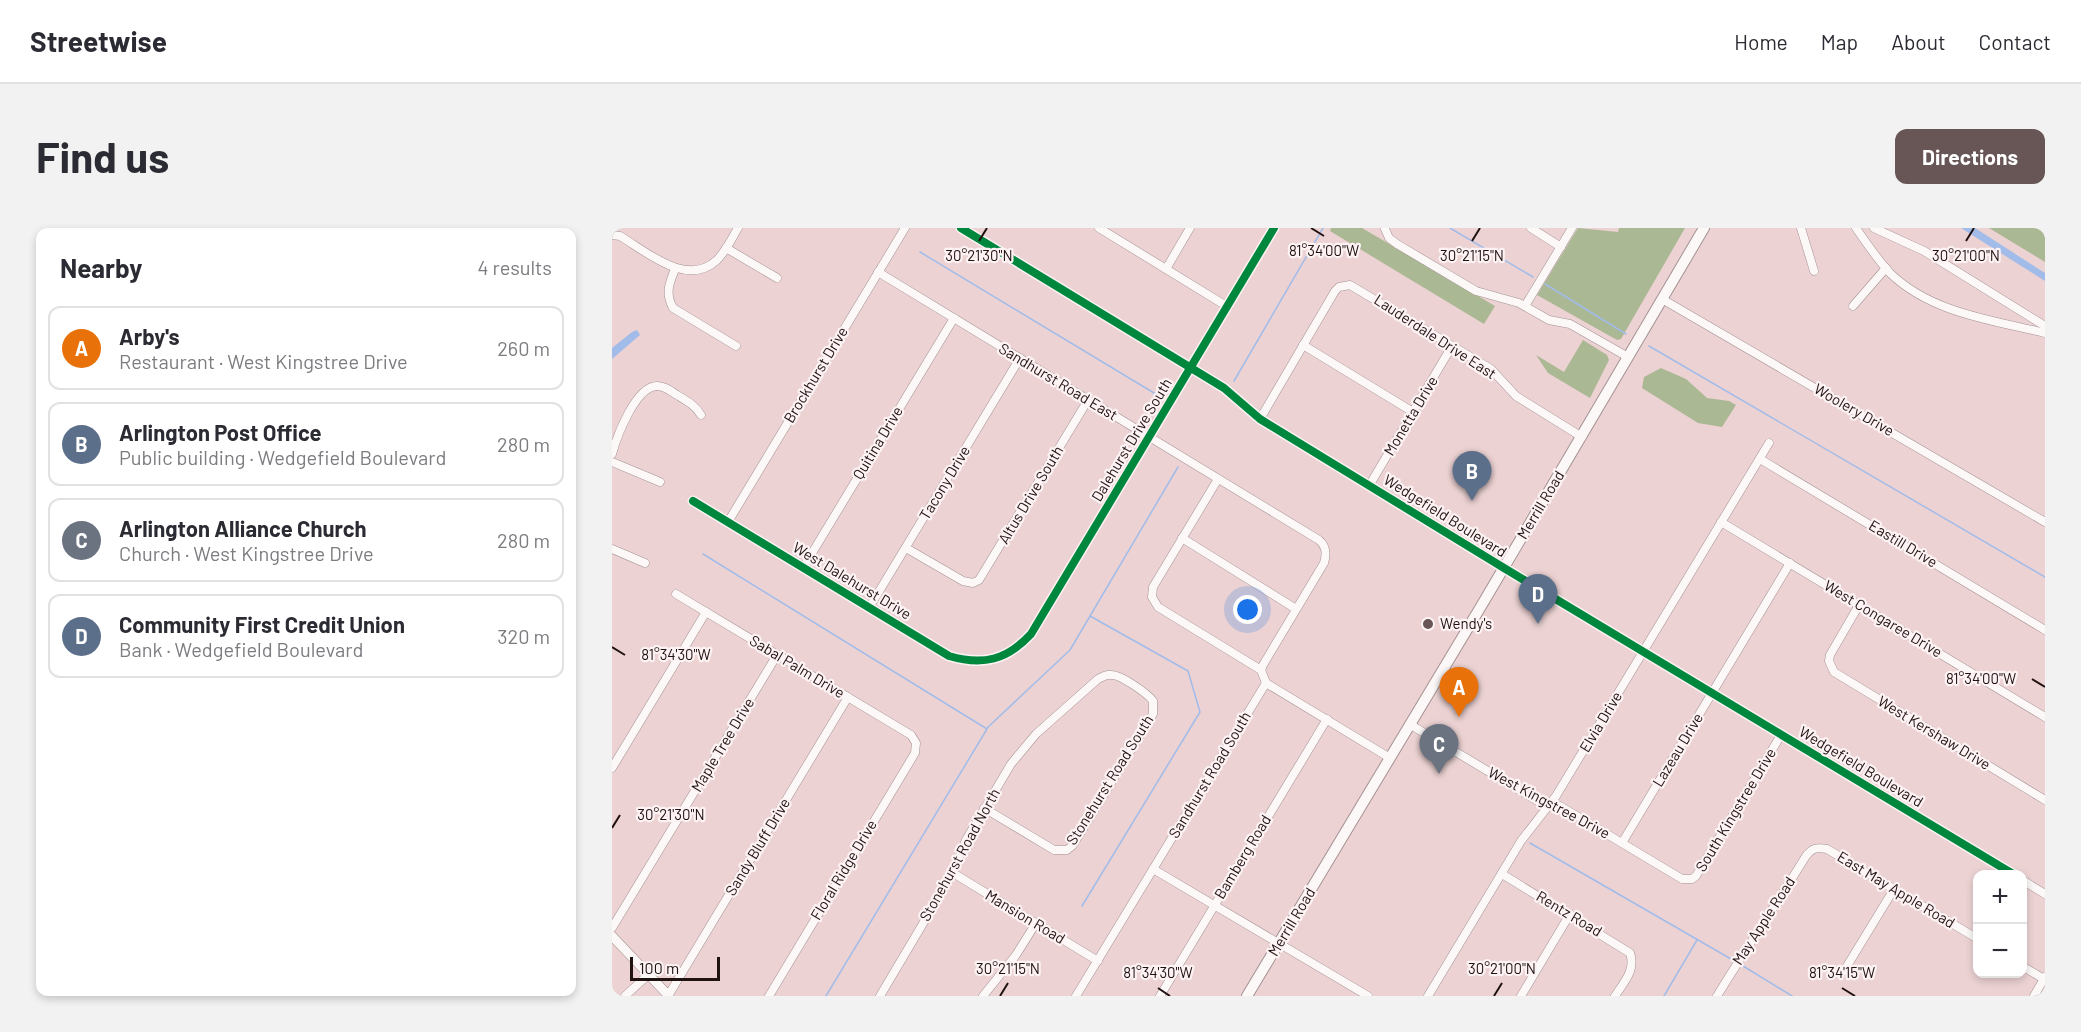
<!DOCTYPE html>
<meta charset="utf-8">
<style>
body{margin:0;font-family:Barlow,sans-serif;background:#f2f2f3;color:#2b2b33}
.controls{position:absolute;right:18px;bottom:18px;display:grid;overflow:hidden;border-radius:12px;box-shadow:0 3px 9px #0003}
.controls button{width:54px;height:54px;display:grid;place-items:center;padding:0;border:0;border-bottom:2px solid #e1e1e2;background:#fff;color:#2b2b33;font:30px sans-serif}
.scale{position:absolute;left:18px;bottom:15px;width:90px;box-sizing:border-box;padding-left:6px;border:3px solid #211212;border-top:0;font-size:16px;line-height:21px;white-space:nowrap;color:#211212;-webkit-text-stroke:4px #fdf3f4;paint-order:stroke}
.you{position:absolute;left:636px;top:382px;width:21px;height:21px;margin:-15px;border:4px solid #fff;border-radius:50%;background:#1a73e8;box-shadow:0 0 0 9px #1a73e833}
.badge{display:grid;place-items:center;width:39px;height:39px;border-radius:50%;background:#685556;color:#fff;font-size:20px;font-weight:700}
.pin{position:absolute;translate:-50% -50px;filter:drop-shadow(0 2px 3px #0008)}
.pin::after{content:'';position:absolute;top:32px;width:21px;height:18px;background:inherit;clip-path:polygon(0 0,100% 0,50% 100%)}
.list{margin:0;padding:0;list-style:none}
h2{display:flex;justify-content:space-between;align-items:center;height:78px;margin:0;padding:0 24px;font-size:26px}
h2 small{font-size:20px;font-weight:400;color:#7c7c81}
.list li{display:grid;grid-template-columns:39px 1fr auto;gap:18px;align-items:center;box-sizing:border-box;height:84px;margin:0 12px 12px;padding:0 12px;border:2px solid #e1e1e2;border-radius:12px}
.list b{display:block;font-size:22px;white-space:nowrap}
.list p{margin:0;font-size:20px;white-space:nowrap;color:#7c7c81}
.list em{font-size:20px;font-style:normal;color:#7c7c81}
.map{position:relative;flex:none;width:1433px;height:768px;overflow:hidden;border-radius:12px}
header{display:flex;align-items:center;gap:36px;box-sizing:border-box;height:84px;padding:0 30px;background:#fff;border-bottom:2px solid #e1e1e2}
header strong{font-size:28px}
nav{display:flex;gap:33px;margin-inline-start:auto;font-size:21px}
.intro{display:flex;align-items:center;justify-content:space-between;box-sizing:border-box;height:144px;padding:0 36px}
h1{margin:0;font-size:42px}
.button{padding:15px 27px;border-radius:12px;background:#685556;color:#fff;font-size:21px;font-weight:700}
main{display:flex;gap:36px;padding:0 36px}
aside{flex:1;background:#fff;border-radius:12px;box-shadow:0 3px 9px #0003}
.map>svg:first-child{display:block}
</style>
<header>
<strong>Streetwise</strong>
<nav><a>Home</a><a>Map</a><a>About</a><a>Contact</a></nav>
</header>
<div class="intro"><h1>Find us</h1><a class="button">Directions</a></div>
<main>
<aside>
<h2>Nearby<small>4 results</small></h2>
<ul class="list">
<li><span class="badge" style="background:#e8710a">A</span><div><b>Arby's</b><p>Restaurant · West Kingstree Drive</p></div><em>260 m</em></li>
<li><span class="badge" style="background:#5c6f8a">B</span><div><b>Arlington Post Office</b><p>Public building · Wedgefield Boulevard</p></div><em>280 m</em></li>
<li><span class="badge" style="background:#6b7280">C</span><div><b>Arlington Alliance Church</b><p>Church · West Kingstree Drive</p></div><em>280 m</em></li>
<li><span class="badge" style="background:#5c6f8a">D</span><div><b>Community First Credit Union</b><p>Bank · Wedgefield Boulevard</p></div><em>320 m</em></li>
</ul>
</aside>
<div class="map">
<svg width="1433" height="768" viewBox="0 0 1433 768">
<rect width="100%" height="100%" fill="#ecd2d3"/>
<!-- forest -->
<g fill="#abb894">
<polygon points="719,0 750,0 883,78 872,96 718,3"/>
<polygon points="966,0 1006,4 1007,0 1073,0 1009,111 1005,112 925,67"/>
<polygon points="1377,0 1433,0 1433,34"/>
<polygon points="971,112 995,127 997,132 978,170 936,145 924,127 952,144"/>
<polygon points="1049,140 1074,151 1095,170 1117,173 1124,177 1110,199 1086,195 1030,160 1032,149"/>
</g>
<!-- water -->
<g fill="#a2bce9">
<polygon points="1349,0 1363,0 1433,45 1433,53"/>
<polygon points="25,102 28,107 0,131 0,120 20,104"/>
</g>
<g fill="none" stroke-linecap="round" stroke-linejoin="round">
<!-- stream -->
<g stroke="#a2bce9" stroke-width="1.5">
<polyline points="838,0 921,49"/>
<polyline points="308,24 547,168"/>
<polyline points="933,56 1014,106"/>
<polyline points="1037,118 1433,349"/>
<polyline points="622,153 711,0"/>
<polyline points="91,326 375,501 214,768"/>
<polyline points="375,500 458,422 566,239"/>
<polyline points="918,615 1119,731"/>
<polyline points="470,678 588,484 576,443 478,388"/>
<polyline points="1131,738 1180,768"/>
<polyline points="1052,768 1085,712"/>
</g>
<!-- minor casing -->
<g stroke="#a49192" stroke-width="9">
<g id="minor">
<polyline points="349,0 612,160 648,191 892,340 1401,646"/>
<polyline points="487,0 616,79"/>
<polyline points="919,0 949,19"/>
<polyline points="1189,0 1202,43"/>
<path d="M1244,0C1255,16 1265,31 1278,45C1319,85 1380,92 1433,105"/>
<polyline points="1262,0 1312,23 1433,98"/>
<polyline points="773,1 777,10 785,16 864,63 907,75 937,92 958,96 1016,129"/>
<path d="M0,7L8,8C35,24 75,60 105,32C114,23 120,10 126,0"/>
<polyline points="114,20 165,50"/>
<path d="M63,41C57,56 53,65 61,80L124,118"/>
<polyline points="554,41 578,0"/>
<path d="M266,44L707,312C714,318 715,325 712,335L651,437L649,442L654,455"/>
<polyline points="1050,71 1433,294"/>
<polyline points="913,78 960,0"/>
<polyline points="1241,78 1274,40"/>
<polyline points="691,117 801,184"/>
<polyline points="648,191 723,63 727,59 738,57 879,141 904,168 970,209"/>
<path d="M0,226C5,208 23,160 44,158C51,157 59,163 65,167C75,173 83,177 89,187"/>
<polyline points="1148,231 1433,402"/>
<polyline points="0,234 48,254"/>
<polyline points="606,251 541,359 540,369 546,379 649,442"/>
<polyline points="757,258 840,118"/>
<path d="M81,273L337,428C371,438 395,432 419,406L662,0"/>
<polyline points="116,294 293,0"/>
<polyline points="1109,294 1433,489"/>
<polyline points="570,310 684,381"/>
<polyline points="294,320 351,353 361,355 367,352 476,172"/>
<polyline points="0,321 33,335"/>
<polyline points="191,340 342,90"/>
<polyline points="64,366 299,507 304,515 303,525 157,768"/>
<polyline points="1247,377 1218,427 1217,433 1222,444 1433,572"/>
<polyline points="257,380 408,130"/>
<polyline points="654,455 778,530"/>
<polyline points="799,497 929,575 948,578 1070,651 1080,651 1084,648 1169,507"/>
<polyline points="0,540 94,384"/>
<polyline points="1010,615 1178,335"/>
<polyline points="541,641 756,768"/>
<polyline points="341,645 486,733"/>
<path d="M890,646L1018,725C1024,742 1012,754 1003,768"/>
<polyline points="1410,652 1433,666"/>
<polyline points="0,700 165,427"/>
<polyline points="1410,738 1432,751"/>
<polyline points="1232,743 1282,661"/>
<polyline points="13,768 36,747"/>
<polyline points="56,768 236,469"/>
<path d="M268,768L341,645L354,612L399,536L424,506L486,451C490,449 494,446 500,447C509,447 535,465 541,473V486L461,617L455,622H442L372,580"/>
<polyline points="371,768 404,727 424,695"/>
<polyline points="464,768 654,455"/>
<polyline points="548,768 715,491"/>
<polyline points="816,768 909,613 944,568 1157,215"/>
<polyline points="909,768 958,686"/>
<path d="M1105,768C1134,721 1165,675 1194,628C1200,620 1205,619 1215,621L1366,711"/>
<polyline points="1422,768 1433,749"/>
</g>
</g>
<!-- tertiary casing -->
<g stroke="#a49192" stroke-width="10">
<polyline id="tertiary" points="0,708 57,768"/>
</g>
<!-- secondary casing -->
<g stroke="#a49192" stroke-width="12">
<polyline id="secondary" points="635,768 871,375 1092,0"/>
</g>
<!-- minor -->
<use href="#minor" stroke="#fcf8f8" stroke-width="8"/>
<!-- tertiary -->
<use href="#tertiary" stroke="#fcf8f8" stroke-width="9"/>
<!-- secondary -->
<use href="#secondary" stroke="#fcf8f8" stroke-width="10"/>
<!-- cycleway casing -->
<g stroke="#fdf3f4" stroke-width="11">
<g id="cycleway">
<polyline points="349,0 612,160 648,191 892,340 1401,646"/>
<path d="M81,273L337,428C371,438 395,432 419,406L662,0"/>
</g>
</g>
<!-- cycleway -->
<use href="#cycleway" stroke="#00873e" stroke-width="8"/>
</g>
<!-- ticks -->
<path fill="none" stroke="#211212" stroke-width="2" d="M699,0L712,8M367,13L375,0M860,13L868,0M1354,13L1362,0M0,419L13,427M1420,451L1433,459M0,600L8,587M546,760L558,768M1230,760L1243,768M388,768L396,755M882,768L890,755"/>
<!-- markers -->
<circle fill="#685556" stroke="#fdf3f4" stroke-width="2" cx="816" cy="396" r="6"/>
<g text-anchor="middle" stroke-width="4.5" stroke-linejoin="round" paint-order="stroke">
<!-- street labels -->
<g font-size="15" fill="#211212" stroke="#fdf3f4">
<text transform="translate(823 109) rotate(33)" y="5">Lauderdale Drive East</text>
<text transform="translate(204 147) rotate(-59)" y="5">Brockhurst Drive</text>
<text transform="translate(446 154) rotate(31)" y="5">Sandhurst Road East</text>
<text transform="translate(1242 182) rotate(30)" y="5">Woolery Drive</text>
<text transform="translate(799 188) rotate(-59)" y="5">Monetta Drive</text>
<text transform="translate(520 212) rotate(-59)" y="5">Dalehurst Drive South</text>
<text transform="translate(266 215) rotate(-59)" y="5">Quitina Drive</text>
<text transform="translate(333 255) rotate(-59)" y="5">Tacony Drive</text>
<text transform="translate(419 267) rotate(-59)" y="5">Altus Drive South</text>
<text transform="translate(929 277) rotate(-59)" y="5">Merrill Road</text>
<text transform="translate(833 288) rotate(32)" y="5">Wedgefield Boulevard</text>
<text transform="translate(1291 316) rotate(31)" y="5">Eastill Drive</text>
<text transform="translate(240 353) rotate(31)" y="5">West Dalehurst Drive</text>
<text transform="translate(1271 391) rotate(31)" y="5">West Congaree Drive</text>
<text transform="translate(185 439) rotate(31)" y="5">Sabal Palm Drive</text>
<text transform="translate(989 494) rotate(-59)" y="5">Elvia Drive</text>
<text transform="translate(1322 505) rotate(31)" y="5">West Kershaw Drive</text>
<text transform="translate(111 517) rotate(-59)" y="5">Maple Tree Drive</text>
<text transform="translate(1066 522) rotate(-59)" y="5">Lazeau Drive</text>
<text transform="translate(1249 539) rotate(31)" y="5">Wedgefield Boulevard</text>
<text transform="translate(598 547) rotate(-59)" y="5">Sandhurst Road South</text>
<text transform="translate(498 552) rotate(-58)" y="5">Stonehurst Road South</text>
<text transform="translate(937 575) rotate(28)" y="5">West Kingstree Drive</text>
<text transform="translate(1124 582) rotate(-59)" y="5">South Kingstree Drive</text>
<text transform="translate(146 619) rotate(-59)" y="5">Sandy Bluff Drive</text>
<text transform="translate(348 627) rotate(-61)" y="5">Stonehurst Road North</text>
<text transform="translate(631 629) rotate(-59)" y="5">Bamberg Road</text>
<text transform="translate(232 642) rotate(-59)" y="5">Floral Ridge Drive</text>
<text transform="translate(1284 662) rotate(31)" y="5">East May Apple Road</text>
<text transform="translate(957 686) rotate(31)" y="5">Rentz Road</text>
<text transform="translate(413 689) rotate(31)" y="5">Mansion Road</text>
<text transform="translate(1152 693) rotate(-57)" y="5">May Apple Road</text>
<text transform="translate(680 694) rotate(-59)" y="5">Merrill Road</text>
</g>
<!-- poi labels -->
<g font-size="15" fill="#211212" stroke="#fdf3f4" text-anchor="start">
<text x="828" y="401">Wendy's</text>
</g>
</g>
<g font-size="15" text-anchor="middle" fill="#211212" stroke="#fdf3f4" stroke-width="4.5" stroke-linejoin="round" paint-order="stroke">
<text x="712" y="28">81°34'00"W</text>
<text x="367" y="33">30°21'30"N</text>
<text x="860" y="33">30°21'15"N</text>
<text x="1354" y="33">30°21'00"N</text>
<text x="64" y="432">81°34'30"W</text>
<text x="1369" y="456">81°34'00"W</text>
<text x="59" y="592">30°21'30"N</text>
<text x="396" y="746">30°21'15"N</text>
<text x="890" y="746">30°21'00"N</text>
<text x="546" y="750">81°34'30"W</text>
<text x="1230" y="750">81°34'15"W</text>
</g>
</svg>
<div class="controls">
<button>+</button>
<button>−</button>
</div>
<div class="scale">100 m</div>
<div class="you"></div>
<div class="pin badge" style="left:847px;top:489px;background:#e8710a">A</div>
<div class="pin badge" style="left:860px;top:273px;background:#5c6f8a">B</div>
<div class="pin badge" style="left:827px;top:546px;background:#6b7280">C</div>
<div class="pin badge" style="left:926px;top:396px;background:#5c6f8a">D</div>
</div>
</main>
